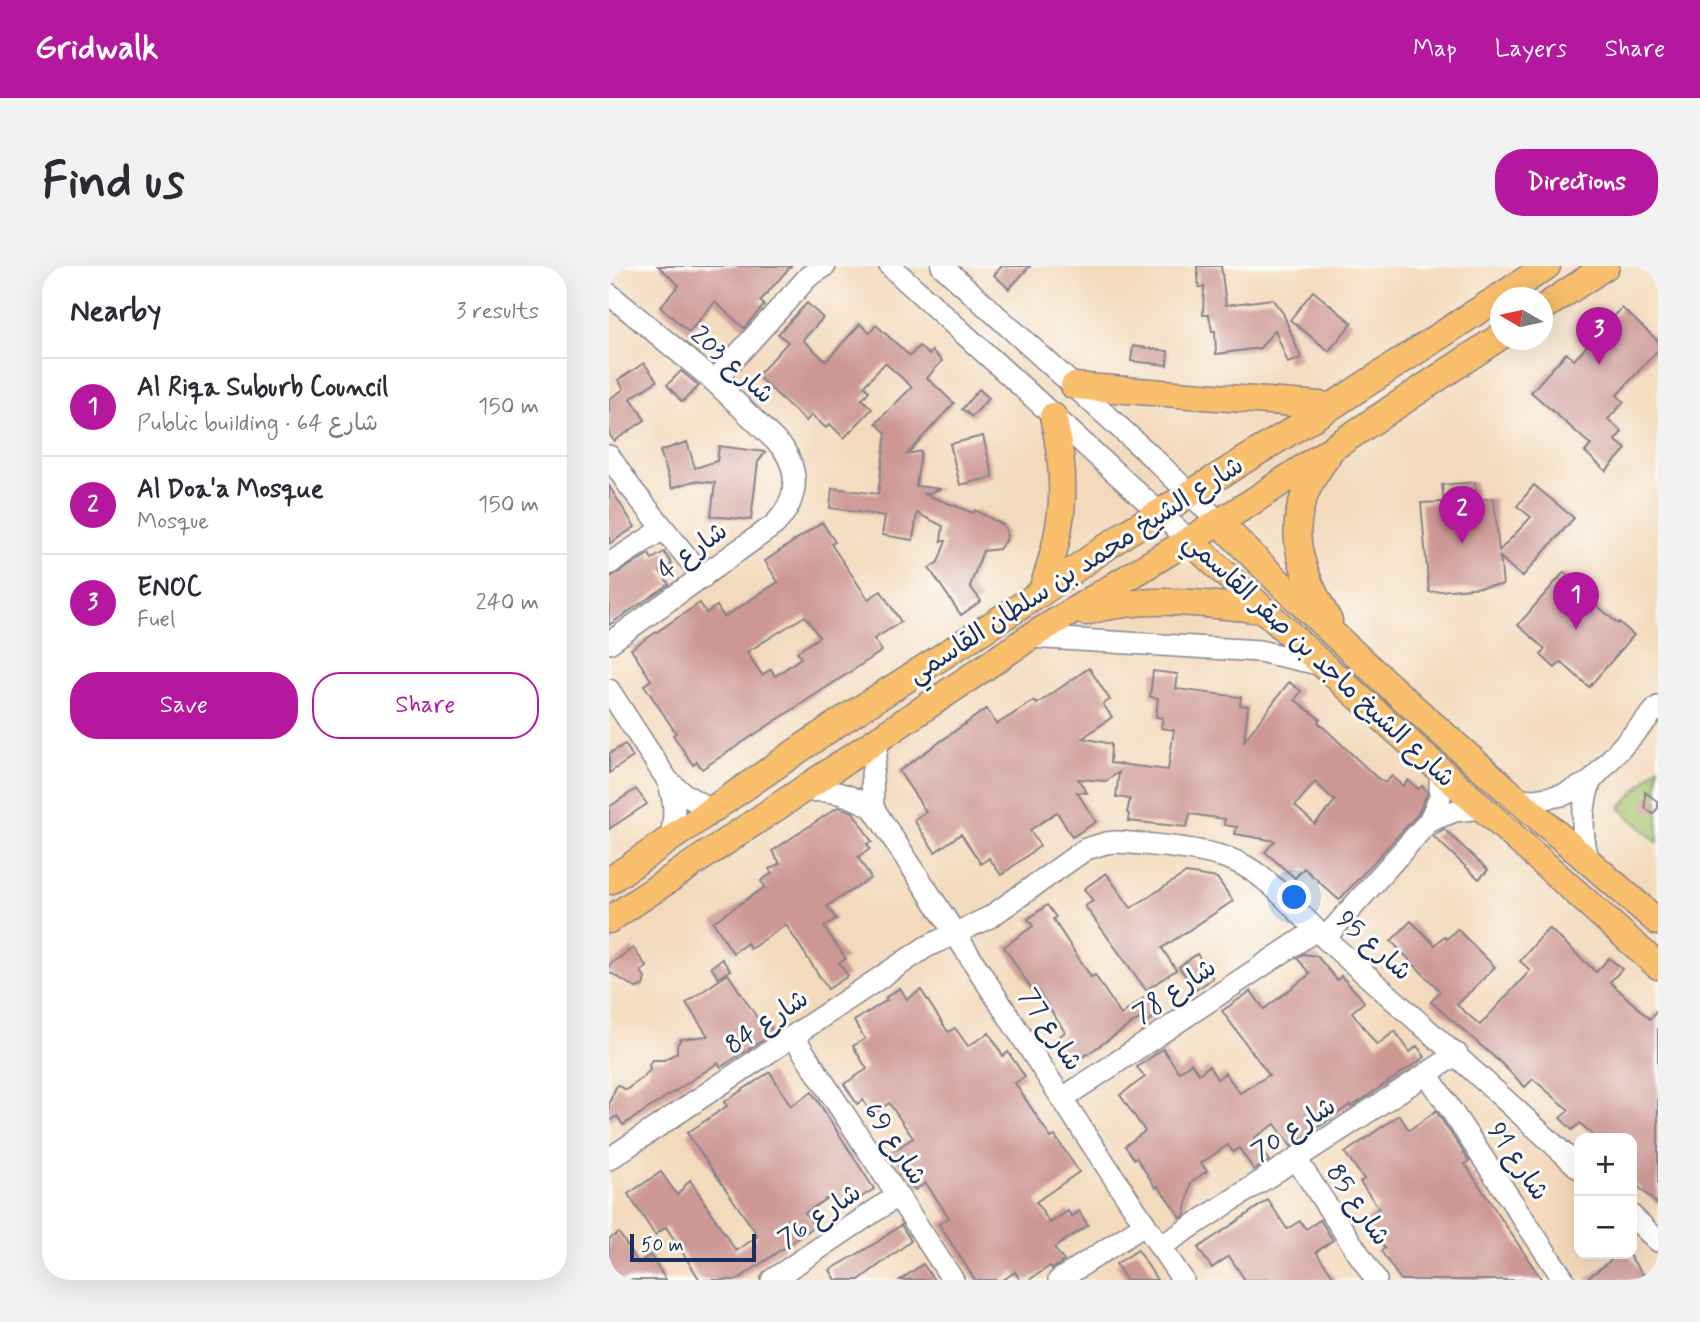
<!DOCTYPE html>
<meta charset="utf-8">
<style>
body{margin:0;font-family:Mynerve,"Playpen Sans Arabic",sans-serif;background:#f2f2f3;color:#2b2b33}
.controls{position:absolute;right:21px;bottom:21px;display:grid;overflow:hidden;border-radius:14px;box-shadow:0 7px 28px #0002}
.controls button{width:63px;height:63px;display:grid;place-items:center;padding:0;border:0;border-bottom:2px solid #e1e1e2;background:#fff;color:#2b2b33;font:35px sans-serif}
.compass{position:absolute;left:881px;top:21px;width:63px;height:63px;border-radius:50%;background:#fff;box-shadow:0 7px 28px #0002;rotate:279deg}
.scale{position:absolute;left:21px;bottom:18px;width:126px;box-sizing:border-box;padding-left:7px;border:4px solid #1b2f5e;border-top:0;font-size:19px;line-height:24px;white-space:nowrap;color:#1b2f5e;-webkit-text-stroke:5px #fdfcf7;paint-order:stroke}
.you{position:absolute;left:686px;top:632px;width:24px;height:24px;margin:-18px;border:5px solid #fff;border-radius:50%;background:#1a73e8;box-shadow:0 0 0 10px #1a73e833}
.badge{display:grid;place-items:center;width:46px;height:46px;border-radius:50%;background:#b5179e;color:#fff;font-size:23px;font-weight:700}
.pin{position:absolute;translate:-50% -58px;filter:drop-shadow(0 2px 4px #0008)}
.pin::after{content:'';position:absolute;top:37px;width:24px;height:21px;background:inherit;clip-path:polygon(0 0,100% 0,50% 100%)}
.list{margin:0;padding:0;list-style:none}
h2{display:flex;justify-content:space-between;align-items:center;height:91px;margin:0;padding:0 28px;font-size:30px}
h2 small{font-size:23px;font-weight:400;color:#7c7c81}
.list li{display:grid;grid-template-columns:46px 1fr auto;gap:21px;align-items:center;box-sizing:border-box;height:98px;padding:0 28px;border-top:2px solid #e1e1e2}
.list b{display:block;font-size:26px;white-space:nowrap}
.list p{margin:0;font-size:23px;white-space:nowrap;color:#7c7c81}
.list em{font-size:23px;font-style:normal;color:#7c7c81}
.actions{display:flex;gap:14px;padding:21px 28px}
.actions a{flex:1;padding:16px 0;border:2px solid #b5179e;border-radius:28px;text-align:center;font-size:24px;color:#b5179e}
.actions .main{background:#b5179e;color:#fff}
.map{position:relative;flex:none;width:1049px;height:1014px;overflow:hidden;border-radius:28px}
header{display:flex;align-items:center;gap:42px;box-sizing:border-box;height:98px;padding:0 35px;background:#b5179e;color:#fff}
header strong{font-size:33px}
nav{display:flex;gap:38px;margin-inline-start:auto;font-size:24px}
.intro{display:flex;align-items:center;justify-content:space-between;box-sizing:border-box;height:168px;padding:0 42px}
h1{margin:0;font-size:49px}
.button{padding:18px 32px;border-radius:28px;background:#b5179e;color:#fff;font-size:24px;font-weight:700}
main{display:flex;gap:42px;padding:0 42px}
aside{flex:1;background:#fff;border-radius:28px;box-shadow:0 7px 28px #0002}
.map>svg:first-child{display:block}
</style>
<header>
<strong>Gridwalk</strong>
<nav><a>Map</a><a>Layers</a><a>Share</a></nav>
</header>
<div class="intro"><h1>Find us</h1><a class="button">Directions</a></div>
<main>
<aside>
<h2>Nearby<small>3 results</small></h2>
<ul class="list">
<li><span class="badge">1</span><div><b>Al Riqa Suburb Council</b><p>Public building · شارع 64</p></div><em>150 m</em></li>
<li><span class="badge">2</span><div><b>Al Doa'a Mosque</b><p>Mosque</p></div><em>150 m</em></li>
<li><span class="badge">3</span><div><b>ENOC</b><p>Fuel</p></div><em>240 m</em></li>
</ul>
<div class="actions"><a class="main">Save</a><a>Share</a></div>
</aside>
<div class="map">
<svg width="1049" height="1014" viewBox="0 0 1049 1014">
<rect width="100%" height="100%" fill="#fdfcf7"/>
<filter id="ink" filterUnits="userSpaceOnUse"><feTurbulence type="fractalNoise" baseFrequency=".0143" numOctaves="2"/><feDisplacementMap in="SourceGraphic" scale="14" xChannelSelector="R" yChannelSelector="G"/><feConvolveMatrix kernelMatrix="1 2 1 2 8 2 1 2 1" color-interpolation-filters="sRGB"/></filter>
<filter id="wash" filterUnits="userSpaceOnUse"><feTurbulence type="fractalNoise" baseFrequency=".00686" numOctaves="4" result="noise"/><feDisplacementMap in="SourceGraphic" scale="28" xChannelSelector="R" yChannelSelector="G"/><feGaussianBlur stdDeviation="1.57" result="paint"/><feColorMatrix in="noise" values="0 0 0 0 0 0 0 0 0 0 0 0 0 0 0 0 0 1.4 0 .05"/><feComposite in="paint" operator="in"/></filter>
<g filter="url(#wash)">
<rect width="100%" height="100%" fill="#f3dabc"/>
<!-- green -->
<polygon fill="#a6c36a" stroke="#607964" stroke-width="2" points="1049,500 1049,577 1011,542"/>
<g id="blocks">
<!-- building -->
<g fill="#cd9894" fill-rule="evenodd">
<polygon points="49,0 182,0 151,35 155,39 135,62 106,36 80,66 51,41 70,19"/>
<polygon points="393,0 421,0 400,23 385,9"/>
<polygon points="588,0 612,0 617,39 663,33 674,47 692,92 679,97 666,64 651,82 607,88 606,65 603,65 600,49 594,49 595,21 590,21"/>
<polygon points="704,25 743,57 720,85 681,54"/>
<polygon points="198,37 214,52 194,74 217,95 251,58 261,67 267,59 301,90 310,80 320,89 323,85 333,95 318,112 345,137 298,188 312,185 307,220 332,223 316,228 364,247 366,244 394,259 398,266 397,275 390,283 374,285 361,320 372,335 352,349 320,302 329,296 337,275 332,275 334,260 308,247 304,274 273,269 276,250 221,242 223,222 269,228 277,167 267,157 303,121 276,97 255,120 260,125 253,133 263,143 235,172 221,158 217,162 203,149 197,155 148,110 179,76 169,68"/>
<polygon points="1013,42 1049,75 1049,84 1008,129 1015,136 999,153 1013,166 1006,174 1017,183 997,205 976,186 982,179 922,126 957,87 965,94"/>
<polygon points="524,80 559,85 558,99 522,95"/>
<polygon points="35,97 48,115 22,132 36,154 5,175 0,168 0,133 15,123 9,114"/>
<polygon points="72,105 90,120 73,136 58,119"/>
<polygon points="370,123 380,132 363,151 353,143"/>
<polygon points="374,170 384,211 351,219 341,178"/>
<polygon points="78,176 86,202 108,195 110,180 156,186 149,196 142,254 102,250 106,217 85,215 63,222 51,185"/>
<polygon points="866,216 868,234 885,232 890,285 922,251 908,240 925,219 965,252 913,311 891,291 894,319 820,326 812,237 835,236 833,219"/>
<polygon points="0,220 26,261 0,278"/>
<path d="M213,256L226,276L222,278L259,333L272,325L292,356L265,373L273,385L93,503L88,496L84,499L64,469L67,467L35,419L42,414L22,383L91,337L97,347L108,340L115,351L169,316L156,295ZM196,350L210,371L188,386L192,392L166,410L162,403L153,409L138,386Z"/>
<polygon points="55,286 63,298 51,305 60,318 0,359 0,312 40,288 43,293"/>
<polygon points="955,306 968,318 966,320 1009,358 1010,356 1025,369 980,421 952,396 946,402 932,389 936,383 909,359"/>
<path d="M480,402L501,434L494,438L503,451L474,472L502,478L501,497L559,504L565,464L552,462L554,452L547,451L549,432L541,431L544,405L569,408L567,423L632,431L631,439L639,440L635,475L680,416L692,425L686,434L711,453L709,456L767,511L776,517L783,510L794,520L799,514L809,523L813,520L818,525V528L809,548L730,634L695,602L686,612L656,586L666,575L626,568L628,561L615,559L616,553L581,548L578,561L519,555L520,548L518,547L521,533L507,531L510,506L497,515L469,513L478,527L468,526L487,556L463,571L448,546L421,564L431,580L392,609L380,592L372,598L352,568L326,586L305,554L317,546L290,505L377,443L388,458L425,435L428,438ZM706,516L726,535L706,558L686,540Z"/>
<polygon points="16,478 24,491 0,507 0,488"/>
<polygon points="27,523 38,538 0,563 0,541"/>
<polygon points="1036,526 1049,536 1049,542 1044,548 1036,542"/>
<polygon points="229,541 244,546 263,576 258,578 261,583 249,591 262,612 218,640 227,653 215,661 237,693 230,697 239,710 219,723 177,659 141,683 138,677 124,687 104,656 156,621 152,615 163,607 160,603 171,597 163,585"/>
<polygon points="835,563 879,604 870,613 824,570"/>
<polygon points="497,607 522,642 577,607 608,612 624,635 553,682 567,704 537,724 476,640 484,635 475,623"/>
<polygon points="438,639 447,651 444,653 482,711 486,709 512,749 540,728 552,746 534,759 530,753 474,791 471,787 459,796 444,775 456,766 427,722 423,724 395,681 424,660 419,653"/>
<polygon points="802,655 826,679 835,670 838,673 848,663 886,701 848,739 871,759 917,709 921,704 911,695 938,664 941,663 987,706 1000,692 1013,703 1001,716 1041,753 1049,744 1049,939 1023,915 1023,872 987,872 971,857 963,864 951,852 960,844 924,813 916,821 892,797 822,736 831,725 782,675"/>
<polygon points="24,682 38,701 32,705 36,712 34,720 27,722 0,706 0,699"/>
<polygon points="588,688 604,712 587,724 570,701"/>
<polygon points="694,688 708,690 728,714 732,710 749,728 755,736 743,746 768,779 786,765 801,786 808,780 816,791 742,841 741,839 682,880 666,858 645,872 660,895 645,904 630,882 624,886 619,879 592,897 598,905 582,916 576,949 572,952 549,920 547,922 527,891 525,893 516,880 536,865 511,829 536,811 528,801 554,783 570,806 582,797 590,808 600,800 608,813 616,807 631,827 660,809 613,745 642,725 655,743 701,708 688,692"/>
<polygon points="113,693 121,704 109,712 102,701"/>
<polygon points="119,708 149,753 154,750 165,767 112,801 109,797 14,859 8,850 0,855 0,837 8,819 17,824 33,812 41,804 40,799 43,794 55,794 68,787 68,779 72,773 99,770 77,737"/>
<polygon points="291,722 298,733 312,724 339,766 346,762 359,780 380,767 394,790 399,786 416,811 406,817 442,872 446,870 470,906 427,936 441,957 459,945 463,951 470,945 479,959 445,982 455,995 443,1003 441,1000 420,1014 411,1014 406,1006 394,1014 366,1014 330,958 340,952 317,917 306,924 281,887 304,872 280,837 263,849 254,834 248,838 235,818 258,803 244,780 256,773 245,755 278,734 276,732"/>
<polygon points="161,806 182,840 203,826 265,923 232,944 223,929 196,947 205,961 128,1014 91,1014 57,961 46,969 19,928 52,906 68,929 81,914 127,985 149,970 78,867 118,840 115,836"/>
<polygon points="827,845 860,895 856,898 933,1014 792,1014 772,985 776,982 754,956 770,942 751,916 755,913 736,887 790,849 800,864"/>
<polygon points="659,934 678,963 691,955 697,963 711,954 724,974 707,986 727,1014 636,1014 620,990 603,1002 589,982"/>
<polygon points="292,959 302,975 250,1014 227,1014 221,1004 267,977"/>
<polygon points="10,967 29,997 41,989 57,1014 0,1014 0,973"/>
<polygon points="529,984 548,1014 517,1014 507,998"/>
<polygon points="1010,988 1019,988 1038,1014 976,1014"/>
<polygon points="314,998 325,1014 291,1014"/>
</g>
</g>
</g>
<g filter="url(#ink)">
<use href="#blocks" fill-opacity="0" stroke="#87848d" stroke-width="2"/>
<g fill="none" stroke-linecap="round" stroke-linejoin="round">
<!-- minor casing -->
<g stroke="#87848d" stroke-width="24">
<g id="minor">
<polyline points="281,0 580,274"/>
<polyline points="333,0 542,190 610,256"/>
<path d="M0,28L105,115L174,182C192,209 188,236 165,259L0,377"/>
<polyline points="105,115 200,10 216,0"/>
<polyline points="0,190 21,221 94,311"/>
<polyline points="0,298 54,263"/>
<polyline points="421,371 650,385 714,399"/>
<polyline points="0,424 59,515 75,528 101,544"/>
<path d="M59,515C66,535 67,552 61,573"/>
<path d="M190,526C218,521 240,528 264,542C368,699 467,859 574,1014"/>
<polyline points="910,533 925,534 954,529 981,516 1049,441"/>
<polyline points="264,542 263,508 270,473"/>
<polyline points="820,555 846,545 873,542"/>
<path d="M980,595C971,567 973,543 981,516"/>
<polyline points="716,672 820,555 831,531 831,505"/>
<polyline points="184,770 344,1014"/>
<polyline points="818,808 955,1014"/>
<polyline points="454,832 707,664"/>
<path d="M0,893L317,681L381,651L477,583L497,577L507,576C538,578 602,583 628,596C665,613 690,650 720,676C804,751 888,825 970,902"/>
<polyline points="687,893 767,1014"/>
<polyline points="1023,950 1049,975"/>
<polyline points="551,981 848,788"/>
<polyline points="163,1014 288,930"/>
<polyline points="450,1014 535,959"/>
</g>
</g>
<!-- major casing -->
<g stroke="#87848d" stroke-width="29">
<g id="major">
<polyline points="934,42 997,0"/>
<polyline points="465,120 723,140"/>
<path d="M718,191C672,250 685,294 720,355"/>
<path d="M610,256C748,398 900,525 1049,656"/>
<polyline points="580,274 714,399 1049,700"/>
<path d="M432,327C455,262 460,218 444,150"/>
<path d="M476,346C534,329 595,337 653,344"/>
<polyline points="0,615 223,461 432,327 516,268 723,140 938,0"/>
<polyline points="0,654 421,371 641,237 892,70"/>
</g>
</g>
<!-- minor -->
<use href="#minor" stroke="#fff" stroke-width="21"/>
<!-- major -->
<use href="#major" stroke="#f9bf6d" stroke-width="26"/>
</g>
</g>
<g text-anchor="middle" stroke-width="6" stroke-linejoin="round" paint-order="stroke">
<!-- street labels -->
<g font-size="26" fill="#1b2f5e" stroke="#fdfcf7">
<text transform="translate(124 98) rotate(42)" y="9">شارع 203</text>
<text transform="translate(83 284) rotate(-36)" y="9">شارع 4</text>
<text transform="translate(466 303) rotate(-33)" y="9">شارع الشيخ محمد بن سلطان القاسمي</text>
<text transform="translate(711 393) rotate(43)" y="9">شارع الشيخ ماجد بن صقر القاسمي</text>
<text transform="translate(766 679) rotate(42)" y="9">شارع 95</text>
<text transform="translate(565 724) rotate(-34)" y="9">شارع 78</text>
<text transform="translate(157 755) rotate(-34)" y="9">شارع 84</text>
<text transform="translate(443 763) rotate(57)" y="9">شارع 77</text>
<text transform="translate(684 862) rotate(-33)" y="9">شارع 70</text>
<text transform="translate(287 877) rotate(57)" y="9">شارع 69</text>
<text transform="translate(910 895) rotate(56)" y="9">شارع 91</text>
<text transform="translate(750 938) rotate(56)" y="9">شارع 85</text>
<text transform="translate(210 949) rotate(-34)" y="9">شارع 76</text>
</g>
</g>
</svg>
<div class="controls">
<button>+</button>
<button>−</button>
</div>
<svg class="compass" viewBox="-18 -18 36 36"><path d="M0-13l5 13h-10z" fill="#e53935"/><path d="M0 13l5-13h-10z" fill="#7c7c81"/></svg>
<div class="scale">50 m</div>
<div class="you"></div>
<div class="pin badge" style="left:967px;top:364px">1</div>
<div class="pin badge" style="left:853px;top:278px">2</div>
<div class="pin badge" style="left:990px;top:99px">3</div>
</div>
</main>
